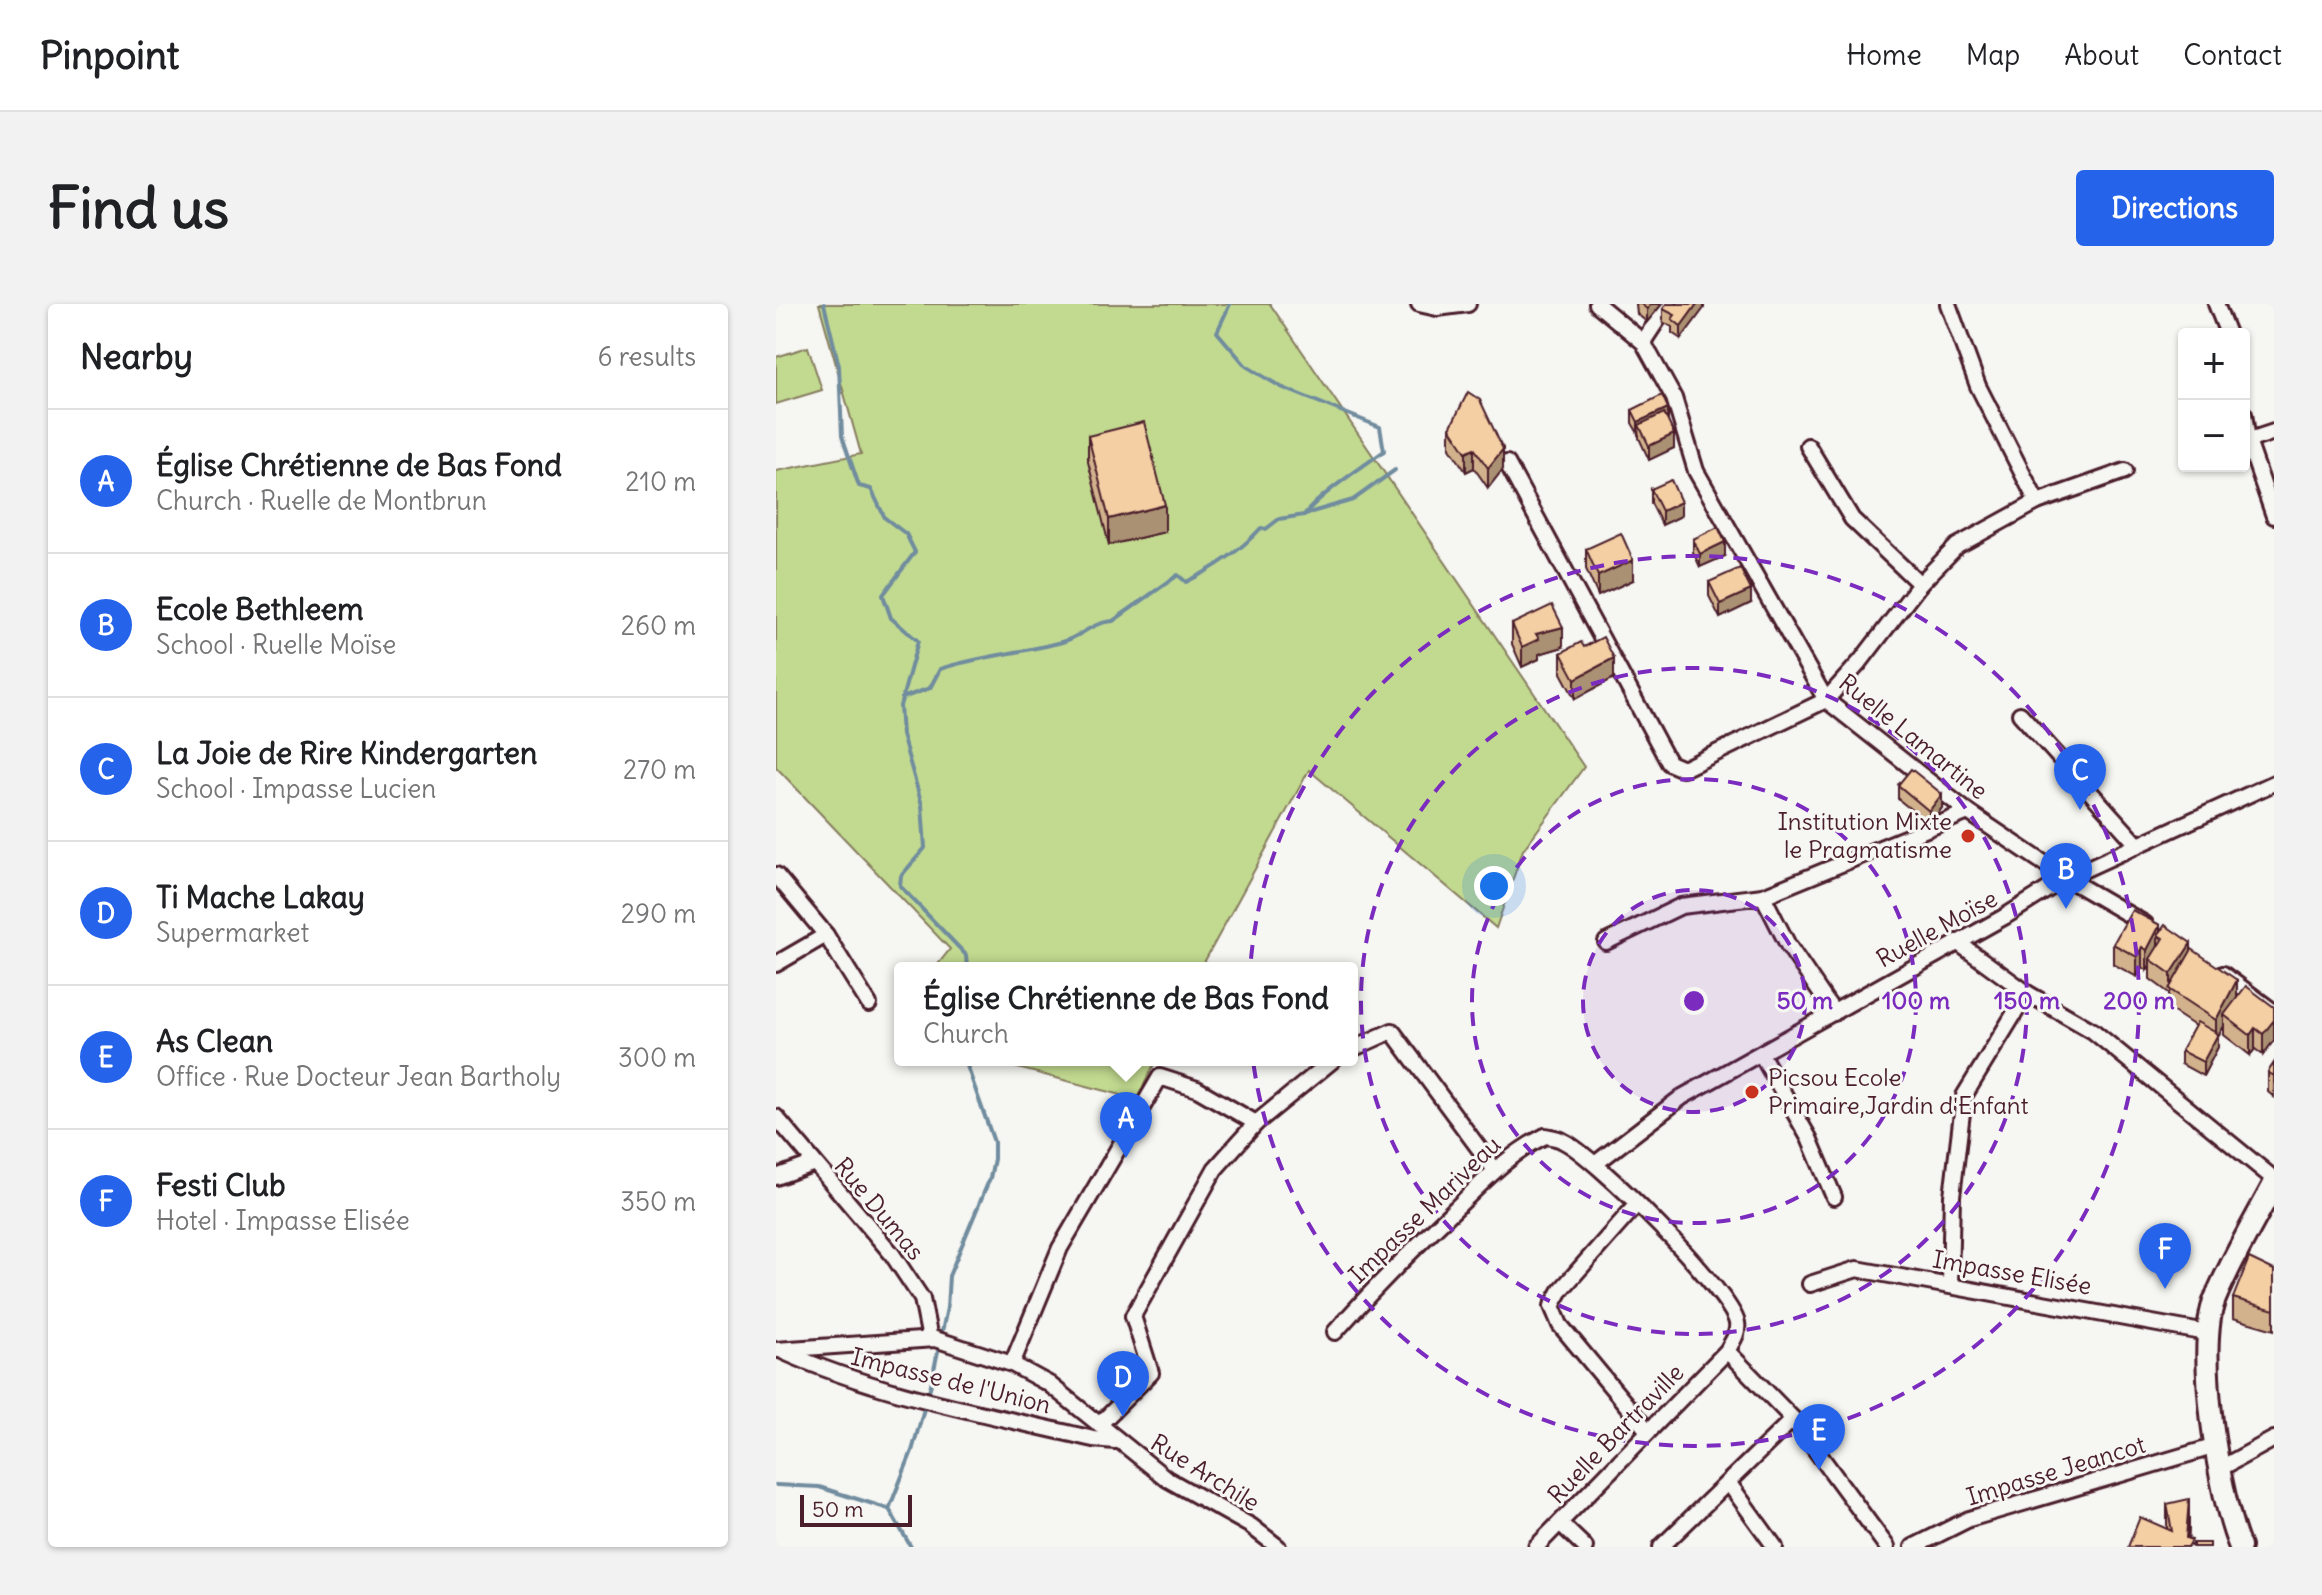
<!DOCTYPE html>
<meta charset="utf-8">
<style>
body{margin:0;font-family:Delius,sans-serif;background:#f2f2f2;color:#202124}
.controls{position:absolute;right:24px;top:24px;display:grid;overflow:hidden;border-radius:8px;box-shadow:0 2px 6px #0004}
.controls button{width:72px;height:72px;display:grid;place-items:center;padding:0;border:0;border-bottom:2px solid #e0e0e0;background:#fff;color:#202124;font:40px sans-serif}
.scale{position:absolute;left:24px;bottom:20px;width:112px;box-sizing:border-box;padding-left:8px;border:4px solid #4a1f2b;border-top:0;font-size:22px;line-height:28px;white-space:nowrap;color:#4a1f2b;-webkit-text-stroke:6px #f6f6f2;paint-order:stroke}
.you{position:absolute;left:718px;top:582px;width:28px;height:28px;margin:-20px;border:6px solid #fff;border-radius:50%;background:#1a73e8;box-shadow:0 0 0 12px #1a73e833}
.badge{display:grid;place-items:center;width:52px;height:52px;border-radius:50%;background:#2563eb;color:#fff;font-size:26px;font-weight:700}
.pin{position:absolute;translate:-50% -66px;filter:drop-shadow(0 2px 4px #0008)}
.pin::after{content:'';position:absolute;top:42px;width:28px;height:24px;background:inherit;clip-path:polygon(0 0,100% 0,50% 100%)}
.popup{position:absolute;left:118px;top:658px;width:464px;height:104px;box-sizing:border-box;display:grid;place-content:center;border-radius:8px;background:#fff;filter:drop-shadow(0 2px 6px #0005);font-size:26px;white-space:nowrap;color:#757577}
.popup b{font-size:30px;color:#202124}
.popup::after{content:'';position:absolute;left:50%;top:100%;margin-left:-16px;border:16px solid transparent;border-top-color:#fff}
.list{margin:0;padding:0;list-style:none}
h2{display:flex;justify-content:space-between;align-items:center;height:104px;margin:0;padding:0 32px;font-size:34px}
h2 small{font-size:26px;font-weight:400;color:#757577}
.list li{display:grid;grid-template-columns:52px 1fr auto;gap:24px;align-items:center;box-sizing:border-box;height:144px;padding:0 32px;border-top:2px solid #e0e0e0}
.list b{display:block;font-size:30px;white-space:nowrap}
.list p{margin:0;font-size:26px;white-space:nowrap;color:#757577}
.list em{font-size:26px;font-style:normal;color:#757577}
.map{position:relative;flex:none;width:1498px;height:1243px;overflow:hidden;border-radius:8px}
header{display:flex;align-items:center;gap:48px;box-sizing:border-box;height:112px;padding:0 40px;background:#fff;border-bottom:2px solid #e0e0e0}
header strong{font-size:38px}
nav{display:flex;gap:44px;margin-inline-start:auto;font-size:28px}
.intro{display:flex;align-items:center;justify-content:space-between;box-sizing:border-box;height:192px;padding:0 48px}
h1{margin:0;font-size:56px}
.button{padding:20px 36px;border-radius:8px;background:#2563eb;color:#fff;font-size:28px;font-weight:700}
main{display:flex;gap:48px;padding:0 48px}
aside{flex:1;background:#fff;border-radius:8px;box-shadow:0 2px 6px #0004}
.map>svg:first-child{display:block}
</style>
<header>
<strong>Pinpoint</strong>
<nav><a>Home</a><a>Map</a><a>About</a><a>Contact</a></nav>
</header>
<div class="intro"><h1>Find us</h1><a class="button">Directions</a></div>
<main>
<aside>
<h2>Nearby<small>6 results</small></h2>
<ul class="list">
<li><span class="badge">A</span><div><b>Église Chrétienne de Bas Fond</b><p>Church · Ruelle de Montbrun</p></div><em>210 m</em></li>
<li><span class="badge">B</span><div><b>Ecole Bethleem</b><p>School · Ruelle Moïse</p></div><em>260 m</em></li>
<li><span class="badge">C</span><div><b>La Joie de Rire Kindergarten</b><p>School · Impasse Lucien</p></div><em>270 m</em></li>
<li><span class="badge">D</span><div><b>Ti Mache Lakay</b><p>Supermarket</p></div><em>290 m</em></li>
<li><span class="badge">E</span><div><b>As Clean</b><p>Office · Rue Docteur Jean Bartholy</p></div><em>300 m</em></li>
<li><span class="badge">F</span><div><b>Festi Club</b><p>Hotel · Impasse Elisée</p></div><em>350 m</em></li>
</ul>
</aside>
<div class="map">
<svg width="1498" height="1243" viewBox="0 0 1498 1243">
<rect width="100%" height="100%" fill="#f6f6f2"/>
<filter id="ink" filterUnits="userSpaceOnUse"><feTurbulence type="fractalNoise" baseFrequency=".0125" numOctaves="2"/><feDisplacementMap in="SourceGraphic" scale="16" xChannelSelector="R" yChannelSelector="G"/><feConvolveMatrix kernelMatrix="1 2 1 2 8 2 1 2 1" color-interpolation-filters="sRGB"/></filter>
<g filter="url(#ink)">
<!-- green -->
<g fill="#c2da90" stroke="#867c5e" stroke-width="2">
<polygon points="43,0 494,0 808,463 747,546 720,624 533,466 425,664 159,664 174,645 0,463 0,167 85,150"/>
<polygon points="32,43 46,86 0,100 0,53"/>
<polygon points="211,756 380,756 361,795"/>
</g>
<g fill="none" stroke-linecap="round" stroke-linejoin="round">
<!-- stream -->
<g stroke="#708c9e" stroke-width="4">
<polyline points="48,0 63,62 66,132 83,182 95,185 109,214 130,230 139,248 107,291 115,314 142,337 124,402 126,431 146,501 149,544 125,572 124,582 190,651 191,664"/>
<polyline points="529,210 577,196 619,166"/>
<path d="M126,394L154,384L164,365C204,352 246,349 286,338C305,333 316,318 337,317L402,271L410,278C439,264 464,247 485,224L490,225L503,215L528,211C543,191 586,163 608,147L604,123L505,83L470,62L441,28L454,0"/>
<polyline points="0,1181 43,1183 113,1205"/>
<polyline points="135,1243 113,1205 136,1147 155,1080 171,1004 173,972 214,874 218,855 218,838 189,756"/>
</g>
<!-- street casing -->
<g stroke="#4a1f2b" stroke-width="20">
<g id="street">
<polyline points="643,0 661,4 692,0"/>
<polyline points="821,0 867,38 898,94 920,167 1050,396 1192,508 1290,574 1369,620"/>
<polyline points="1172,0 1202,82 1261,198"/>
<polyline points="1440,0 1452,30"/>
<polyline points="867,38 892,0"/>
<polyline points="1468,110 1472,137 1498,212"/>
<polyline points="1468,138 1498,128"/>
<polyline points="1032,142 1076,215 1144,280"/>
<polyline points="731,159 893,459 907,465 1050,396 1084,358 1144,280 1181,242 1261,198 1349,167"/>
<polyline points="1244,410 1360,539"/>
<polyline points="0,571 50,631 93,700"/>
<polyline points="987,592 1012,641 1058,709"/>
<polyline points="830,638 905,602 987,592 1192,508"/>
<polyline points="1181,638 1251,689 1317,727 1498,875"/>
<polyline points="0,660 50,631"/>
<polyline points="1447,670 1498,708"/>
<polyline points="576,745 616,727 719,866"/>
<polyline points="985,750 1033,834 1058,893"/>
<polyline points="0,813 116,950 146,995 154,1035"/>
<polyline points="819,860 906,793 1228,613 1290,574 1498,479"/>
<polyline points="0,873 36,860"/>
<polyline points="861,900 785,986 776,1002 784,1021 872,1127"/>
<polyline points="1174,979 1176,892 1188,792 1251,689"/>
<polyline points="1034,980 1081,965 1431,1029"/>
<path d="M559,1028C597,985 637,945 679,905C708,877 733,850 769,832C775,833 782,834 787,837C818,851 955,988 961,1019C963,1029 956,1038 951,1047L760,1243"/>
<polyline points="0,1046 159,1035 236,1060 273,1080 391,1175 475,1222 502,1243"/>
<polyline points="951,1047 1017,1115 1111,1243"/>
<path d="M8,1048C106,1092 212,1110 317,1135L339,1137"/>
<polyline points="236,1060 284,944 384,773 421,785 480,819"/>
<polyline points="323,1121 375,1069 357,1012 439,865 480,819 557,756"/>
<polyline points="1445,1164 1498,1135"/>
<polyline points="952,1178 999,1243"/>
<polyline points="785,1220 809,1243"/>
<polyline points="885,1243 1017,1115"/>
<polyline points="1137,1243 1193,1215 1440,1142"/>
</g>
</g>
<!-- secondary casing -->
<g stroke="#4a1f2b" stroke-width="26">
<path id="secondary" d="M1464,1243C1443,1194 1419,1044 1439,995C1455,956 1478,918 1498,880"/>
</g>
<!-- street -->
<use href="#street" stroke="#f6f6f2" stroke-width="14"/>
<!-- secondary -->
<use href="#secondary" stroke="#f6f6f2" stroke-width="20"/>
</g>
<!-- wall -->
<g fill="#d2b28d" stroke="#4a1f2b" stroke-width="2">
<polygon points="860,0 886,0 871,18 861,10"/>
<polygon points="928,0 928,4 905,35 896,29 896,23 887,18 887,5"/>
<polygon points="856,106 892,117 898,144 873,156 863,134 863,131 856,119"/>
<polygon points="674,124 727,165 712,184 698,164 690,168 674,144"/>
<polygon points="312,132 389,228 333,241 312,158"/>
<polygon points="875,185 905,212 886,221 875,199"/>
<polygon points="917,235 949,252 924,263 917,248"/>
<polygon points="810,245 857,276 822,292 810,265"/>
<polygon points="933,278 975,299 944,314 933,292"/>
<polygon points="736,320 787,343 763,350 763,355 746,363 736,340"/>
<polygon points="808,343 838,374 799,395 785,369 785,349"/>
<polygon points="1122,481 1166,504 1153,520 1122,495"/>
<polygon points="1384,628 1415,647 1461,693 1498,703 1498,736 1487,751 1479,745 1474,751 1448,731 1448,722 1442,732 1442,743 1427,772 1405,760 1405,747 1419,722 1393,705 1393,689 1374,675 1374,661 1371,666 1366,663 1361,673 1337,660 1337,640"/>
<polygon points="1498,759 1498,793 1492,788 1492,768"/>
<polygon points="1498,966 1498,1026 1457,1014 1457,994"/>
<polygon points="1391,1200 1413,1222 1412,1235 1416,1243 1391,1225"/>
</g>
<!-- shaded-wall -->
<g fill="#ab9173" stroke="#4a1f2b" stroke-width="2">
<polygon points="875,0 886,0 871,18 871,5"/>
<polygon points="921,0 928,0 928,4 905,35 905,22"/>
<polygon points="892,104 892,117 863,121 862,132 862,118"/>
<polygon points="898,130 898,144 873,156 873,142"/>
<polygon points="698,144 698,164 690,168 690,148"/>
<polygon points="727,145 727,165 712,184 712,164"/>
<polygon points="905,198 905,212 886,221 886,207"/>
<polygon points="389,201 389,228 333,241 333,215"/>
<polygon points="949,238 949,252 924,263 924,250"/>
<polygon points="857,256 857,276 822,292 822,272"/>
<polygon points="975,286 975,299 944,314 944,300"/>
<polygon points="787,323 787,343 763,350 763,355 746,363 746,343 760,330"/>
<polygon points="838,354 838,374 799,395 799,375"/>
<polygon points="1166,490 1166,504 1153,520 1153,507"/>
<polygon points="1384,621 1384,633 1382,631 1382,646 1374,655 1374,661 1371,666 1371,646"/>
<polygon points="1415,639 1415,659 1395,686 1395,670"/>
<polygon points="1366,643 1366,663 1361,673 1361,653"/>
<polygon points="1461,676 1461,696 1448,711 1448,722 1442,732 1442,743 1427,772 1427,758 1440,734 1440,716"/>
<polygon points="1498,716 1498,736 1487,751 1487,730"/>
<polygon points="1479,724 1479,745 1474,751 1474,731"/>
<polygon points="1413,1195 1413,1222 1412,1243 1410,1243"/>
</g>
<!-- building -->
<g fill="#f4cfa4" stroke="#4a1f2b" stroke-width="2">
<polygon points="865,0 875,0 871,5"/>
<polygon points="890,0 921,0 905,22 896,15 899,11 887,5"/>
<polygon points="692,88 704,96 727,145 712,164 698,144 690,148 674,124"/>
<polygon points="886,91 892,104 862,118 856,106"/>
<polygon points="888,109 898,130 873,142 863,121"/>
<polygon points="368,118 389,201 333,215 312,132"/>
<polygon points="895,176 905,198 886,207 875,185"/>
<polygon points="942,223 949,238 924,250 917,235"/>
<polygon points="845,229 857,256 822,272 810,245"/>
<polygon points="964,264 975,286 944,300 933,278"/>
<polygon points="776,301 787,323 760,330 763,335 746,343 736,320"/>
<polygon points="827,333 838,354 799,375 785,349 805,338 808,343"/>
<polygon points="1135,465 1166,490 1153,507 1122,481"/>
<polygon points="1356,606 1384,621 1371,646 1366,643 1361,653 1337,640"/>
<polygon points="1389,621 1415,639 1395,670 1374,655 1387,634 1382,631"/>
<polygon points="1416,645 1461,676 1440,716 1393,685"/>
<polygon points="1470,682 1498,703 1498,716 1487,730 1479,724 1474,731 1448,711"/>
<polygon points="1421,718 1442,730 1427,758 1405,747"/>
<polygon points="1498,759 1498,772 1492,768"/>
<polygon points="1473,954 1498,966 1498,1006 1457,994"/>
<polygon points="1413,1195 1410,1234 1416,1236 1412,1243 1352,1243 1364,1213 1396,1227 1391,1200"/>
<rect x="1417" y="1239" width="17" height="4"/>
</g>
</g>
<!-- distance rings -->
<circle cx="918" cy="697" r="111" fill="#7b2cbf" fill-opacity=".12"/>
<g fill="none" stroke="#7b2cbf" stroke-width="4" stroke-dasharray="14 10">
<circle cx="918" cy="697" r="111"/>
<circle cx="918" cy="697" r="222"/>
<circle cx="918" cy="697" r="333"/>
<circle cx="918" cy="697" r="445"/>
</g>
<!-- markers -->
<g fill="#c8321e" stroke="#f6f6f2" stroke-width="3">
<circle cx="1192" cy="532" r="8"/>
<circle cx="976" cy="788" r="8"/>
</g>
<g text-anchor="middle" stroke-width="6" stroke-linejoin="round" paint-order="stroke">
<!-- street labels -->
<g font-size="24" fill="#4a1f2b" stroke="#f6f6f2">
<text transform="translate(1137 433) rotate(39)" y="8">Ruelle Lamartine</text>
<text transform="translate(1161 625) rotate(-29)" y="8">Ruelle Moïse</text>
<text transform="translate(103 905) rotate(50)" y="8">Rue Dumas</text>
<text transform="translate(649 906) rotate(-44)" y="8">Impasse Mariveau</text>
<text transform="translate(1236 969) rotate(10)" y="8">Impasse Elisée</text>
<text transform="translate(175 1077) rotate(14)" y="8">Impasse de l'Union</text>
<text transform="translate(840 1130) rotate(-46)" y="8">Ruelle Bartraville</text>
<text transform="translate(1280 1167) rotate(-17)" y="8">Impasse Jeancot</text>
<text transform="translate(429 1169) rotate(32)" y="8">Rue Archile</text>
</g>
<!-- poi labels -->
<g font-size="24" fill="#4a1f2b" stroke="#f6f6f2" text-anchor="end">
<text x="1176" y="526">Institution Mixte<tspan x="1176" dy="28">le Pragmatisme</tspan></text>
<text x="992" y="782" text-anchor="start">Picsou Ecole<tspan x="992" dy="28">Primaire,Jardin d'Enfant</tspan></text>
</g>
</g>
<circle cx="918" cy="697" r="12" fill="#7b2cbf" stroke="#f6f6f2" stroke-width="4"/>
<g font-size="24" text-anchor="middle" font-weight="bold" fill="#7b2cbf" stroke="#f6f6f2" stroke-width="6" stroke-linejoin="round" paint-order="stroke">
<text x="1029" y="705">50 m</text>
<text x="1140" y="705">100 m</text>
<text x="1251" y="705">150 m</text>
<text x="1363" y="705">200 m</text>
</g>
</svg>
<div class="controls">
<button>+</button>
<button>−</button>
</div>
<div class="scale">50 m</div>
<div class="you"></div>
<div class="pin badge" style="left:350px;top:854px">A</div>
<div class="popup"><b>Église Chrétienne de Bas Fond</b>Church</div>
<div class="pin badge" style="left:1290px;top:605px">B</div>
<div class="pin badge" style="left:1304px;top:506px">C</div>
<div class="pin badge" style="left:347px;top:1113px">D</div>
<div class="pin badge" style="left:1043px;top:1166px">E</div>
<div class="pin badge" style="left:1389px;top:985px">F</div>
</div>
</main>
